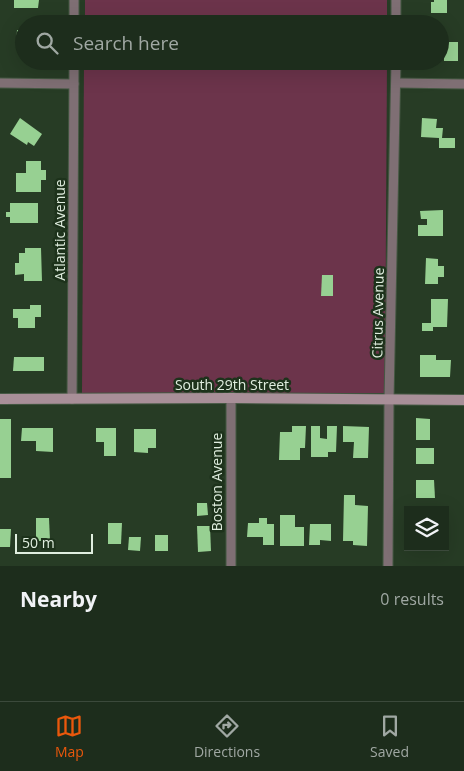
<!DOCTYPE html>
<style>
body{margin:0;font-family:"Open Sans",sans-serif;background:#2a3929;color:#f1f3f6}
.controls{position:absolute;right:15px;bottom:15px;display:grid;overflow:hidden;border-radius:0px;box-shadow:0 5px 20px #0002}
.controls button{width:45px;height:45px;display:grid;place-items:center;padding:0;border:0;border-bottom:1px solid #3b493b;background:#1d2d1c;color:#f1f3f6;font:25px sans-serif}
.scale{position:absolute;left:15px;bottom:12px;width:78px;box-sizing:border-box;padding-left:5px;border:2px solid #e0eedf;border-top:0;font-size:14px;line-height:18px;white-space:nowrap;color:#e0eedf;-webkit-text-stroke:4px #1d321b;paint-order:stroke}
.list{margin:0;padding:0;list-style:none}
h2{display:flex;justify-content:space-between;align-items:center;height:65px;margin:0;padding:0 20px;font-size:21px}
h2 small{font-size:16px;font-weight:400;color:#a0a8a3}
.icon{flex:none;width:28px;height:28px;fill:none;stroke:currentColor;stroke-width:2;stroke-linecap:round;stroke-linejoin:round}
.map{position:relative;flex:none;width:464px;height:566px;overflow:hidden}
.search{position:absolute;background:#1d2d1c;box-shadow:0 5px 20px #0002;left:15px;right:15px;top:15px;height:55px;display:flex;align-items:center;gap:12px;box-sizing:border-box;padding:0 18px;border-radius:28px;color:#a0a8a3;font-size:19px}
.sheet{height:135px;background:#1d2d1c}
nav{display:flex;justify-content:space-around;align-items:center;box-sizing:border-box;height:70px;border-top:1px solid #3b493b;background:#1d2d1c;font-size:14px;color:#a0a8a3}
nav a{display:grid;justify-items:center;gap:2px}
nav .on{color:#ea580c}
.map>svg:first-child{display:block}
</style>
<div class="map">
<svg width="464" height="566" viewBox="0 0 464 566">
<rect width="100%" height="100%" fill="#273c25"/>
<!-- green -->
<g fill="#6c344b">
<rect x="85" y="0" width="302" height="24"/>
<polygon points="84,61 387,61 385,393 82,393"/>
</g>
<!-- building -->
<g fill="#97d092">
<polygon points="14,0 39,0 38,8 14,8"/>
<polygon points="434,0 447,0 447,13 431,13 431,2 434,2"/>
<polygon points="17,30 24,30 24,49 16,48"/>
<polygon points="440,42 458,42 458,61 444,61 444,54 440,54"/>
<polygon points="20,118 42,134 34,146 28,142 27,145 10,134"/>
<polygon points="422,118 437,119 436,128 443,128 442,138 455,138 455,148 439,148 439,138 421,137"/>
<polygon points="26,161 41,161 41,170 46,170 46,180 41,180 41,192 16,192 16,173 26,173"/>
<polygon points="10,203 38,203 38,223 10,223 10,217 6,217 6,212 10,212"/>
<polygon points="443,210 443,236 418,236 418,225 427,225 427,219 421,219 420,211"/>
<polygon points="25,248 41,248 42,281 24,281 24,274 15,275 15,263 19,263 19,253 25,253"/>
<polygon points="426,258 438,259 438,266 444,266 444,277 438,277 438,284 425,284"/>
<polygon points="322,275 333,275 333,296 321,296"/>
<polygon points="431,299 448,299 447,327 433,327 433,331 422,331 422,323 431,323"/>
<polygon points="30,305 41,305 41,317 35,317 35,328 18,328 18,318 13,318 13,309 30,309"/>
<polygon points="420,355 436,355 436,360 451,360 450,377 420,377"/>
<polygon points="14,357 44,357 44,371 13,371"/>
<polygon points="416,418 430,419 430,440 416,440"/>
<rect x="0" y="419" width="11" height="59"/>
<polygon points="292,426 306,426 305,448 300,448 300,460 279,460 280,432 292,432"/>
<polygon points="311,426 320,426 320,438 327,439 327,426 337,426 336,452 328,452 328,457 311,457"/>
<polygon points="343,426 369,427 368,458 353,458 354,442 343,442"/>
<polygon points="22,428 53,428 53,452 36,451 36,441 21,441"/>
<polygon points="96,428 116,428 116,456 104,456 104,442 96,442"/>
<polygon points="134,429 156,429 156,448 148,448 148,453 134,452"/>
<rect x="416" y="448" width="18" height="16"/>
<polygon points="416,480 434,480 435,498 416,498"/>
<polygon points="344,495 355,495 355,505 368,506 367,546 353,545 353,541 343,541"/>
<polygon points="197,503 207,503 208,515 197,516"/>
<polygon points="280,515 295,515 295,527 304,527 304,546 280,546"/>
<polygon points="36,518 49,518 50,541 36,541"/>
<polygon points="259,518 267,518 267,524 274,524 274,545 263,545 263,537 247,537 248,523 259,523"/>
<polygon points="108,523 122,523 121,544 108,544"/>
<polygon points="310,524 331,524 331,541 320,540 320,545 309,545"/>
<polygon points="197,526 210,526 211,551 198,552"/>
<polygon points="0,529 11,529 10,547 0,547"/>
<rect x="155" y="535" width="13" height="16"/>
<polygon points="129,537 141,537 140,551 128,550"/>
</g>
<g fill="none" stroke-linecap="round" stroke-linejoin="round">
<!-- street casing -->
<g stroke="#455843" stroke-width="11">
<g id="street">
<polyline points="396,0 396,24"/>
<polyline points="74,24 74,0"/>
<polyline points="0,83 74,84"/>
<polyline points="397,83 464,84"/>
<polyline points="72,399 74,61"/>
<polyline points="231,566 231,398"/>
<polyline points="388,566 389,400 396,61"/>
</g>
</g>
<!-- secondary casing -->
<g stroke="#455843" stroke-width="12">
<polyline id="secondary" points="0,399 231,398 464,400"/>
</g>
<!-- street -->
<use href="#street" stroke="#7f6f74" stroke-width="9"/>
<!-- secondary -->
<use href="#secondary" stroke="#a88f98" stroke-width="10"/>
</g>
<g text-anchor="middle" stroke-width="5" stroke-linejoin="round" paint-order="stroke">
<!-- street labels -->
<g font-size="14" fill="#e0eedf" stroke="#1d321b">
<text transform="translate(60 230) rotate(-90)" y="5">Atlantic Avenue</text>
<text transform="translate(378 313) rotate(-89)" y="5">Citrus Avenue</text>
<text x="232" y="390">South 29th Street</text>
<text transform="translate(217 482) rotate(-90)" y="5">Boston Avenue</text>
</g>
</g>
</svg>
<div class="controls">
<button><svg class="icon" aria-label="layers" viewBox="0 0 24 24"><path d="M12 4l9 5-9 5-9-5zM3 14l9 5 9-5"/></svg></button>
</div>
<div class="scale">50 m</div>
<div class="search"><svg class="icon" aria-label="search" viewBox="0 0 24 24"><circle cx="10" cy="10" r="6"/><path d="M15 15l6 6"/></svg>Search here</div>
</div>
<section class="sheet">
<h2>Nearby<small>0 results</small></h2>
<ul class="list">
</ul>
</section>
<nav>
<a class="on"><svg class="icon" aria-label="map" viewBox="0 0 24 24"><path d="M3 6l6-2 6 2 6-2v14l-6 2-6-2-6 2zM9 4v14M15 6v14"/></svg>Map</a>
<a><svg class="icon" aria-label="directions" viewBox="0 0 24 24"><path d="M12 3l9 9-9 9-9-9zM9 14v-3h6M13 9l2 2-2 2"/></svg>Directions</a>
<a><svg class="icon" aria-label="saved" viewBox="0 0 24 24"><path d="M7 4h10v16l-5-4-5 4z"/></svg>Saved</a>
</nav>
